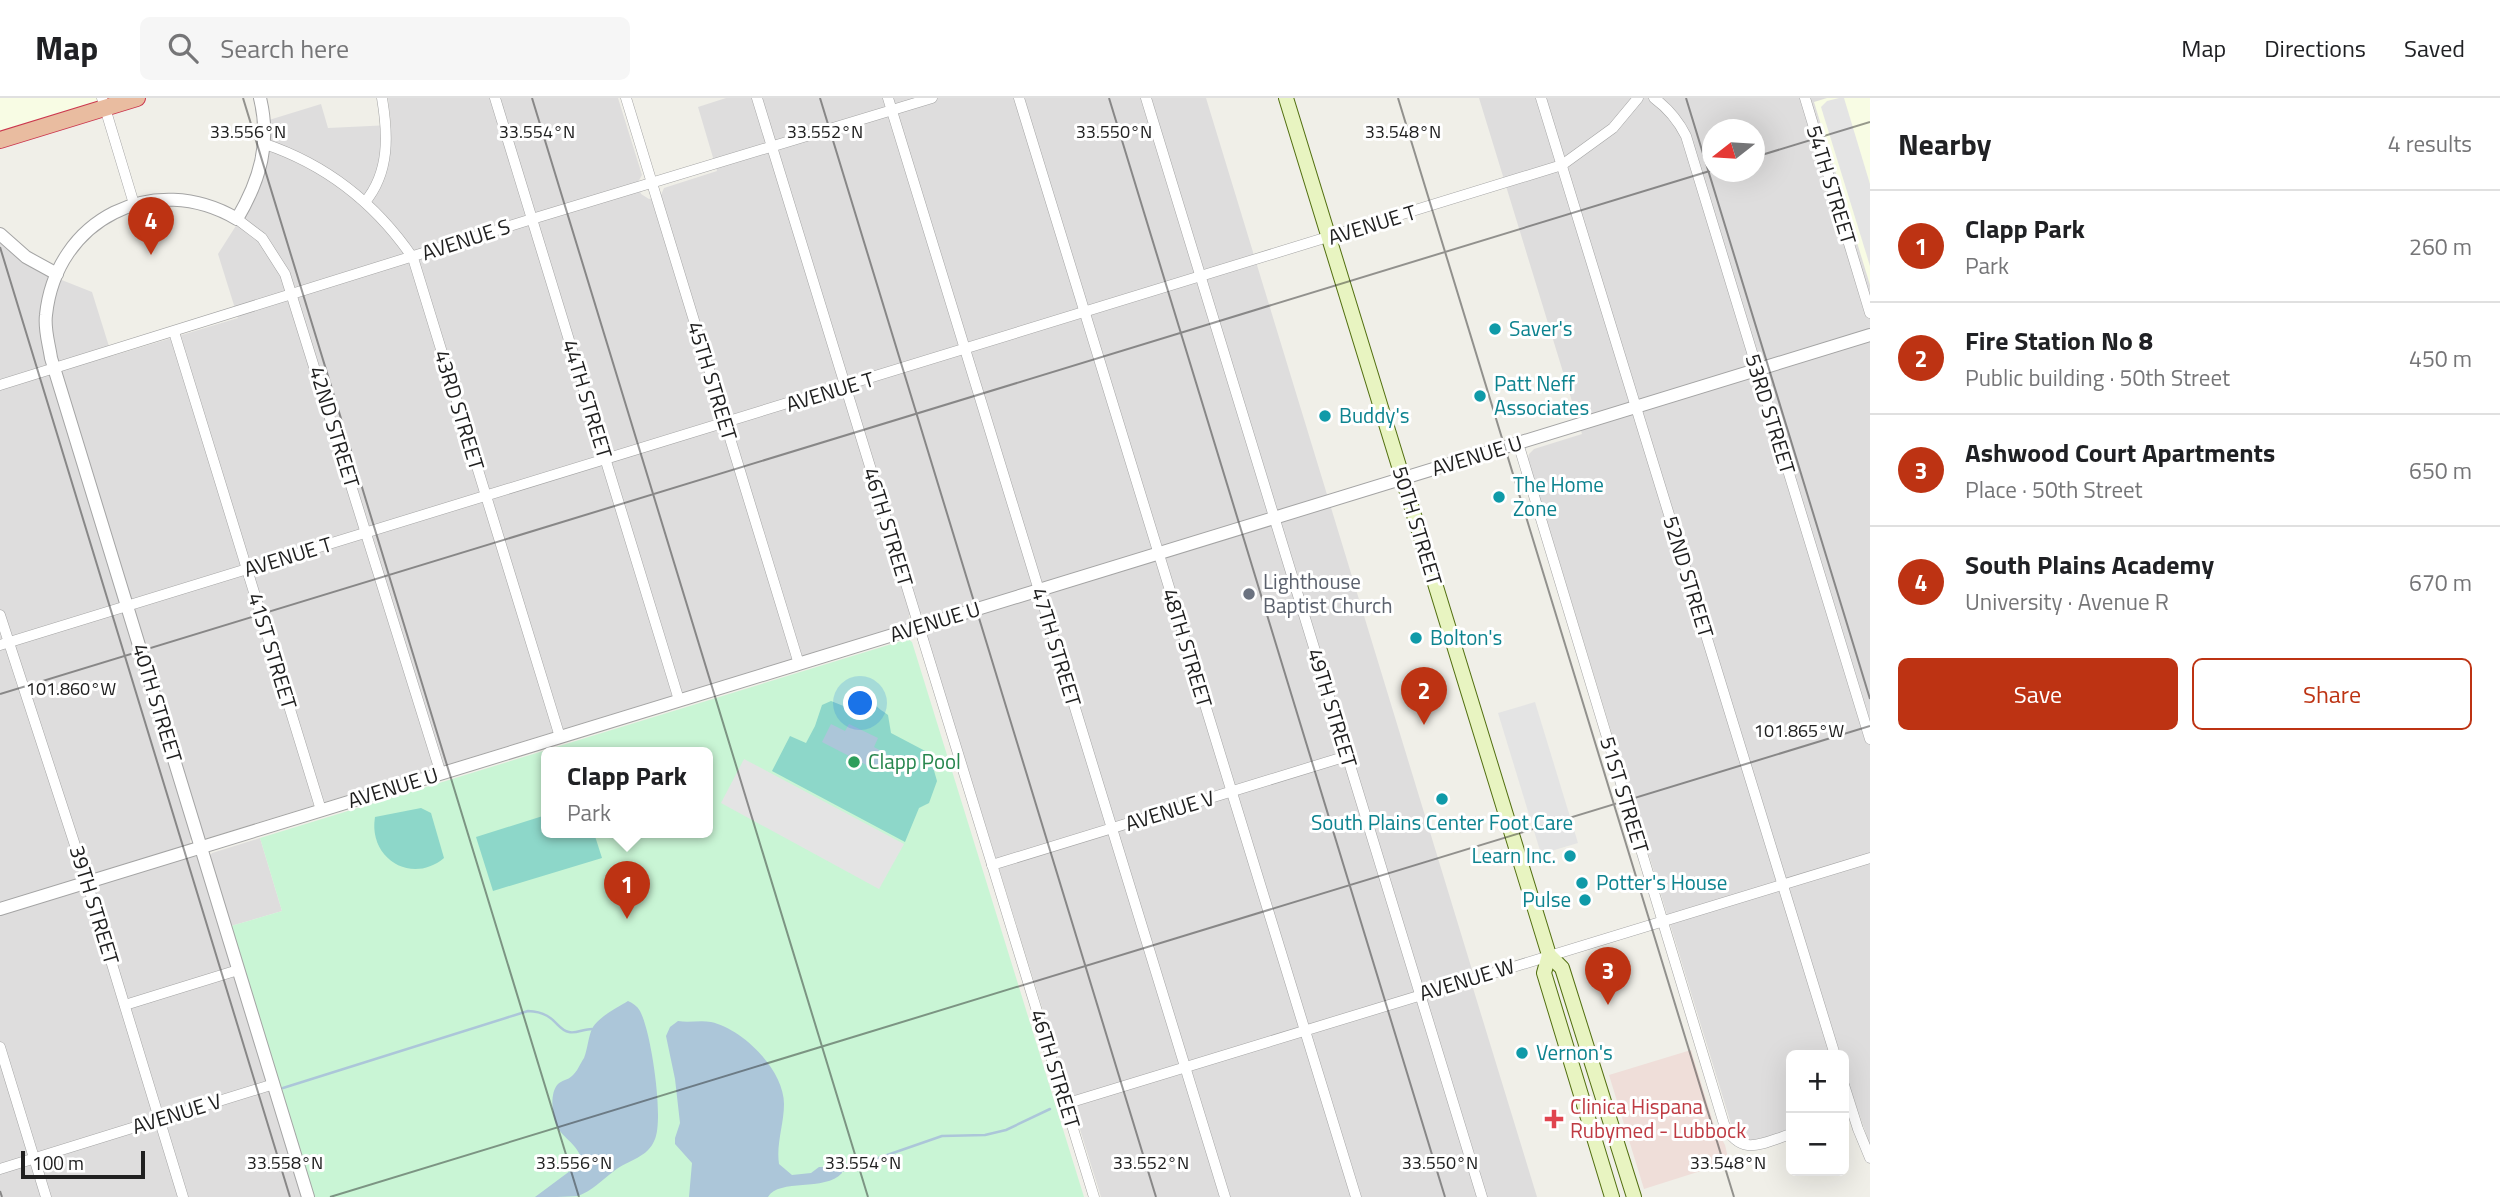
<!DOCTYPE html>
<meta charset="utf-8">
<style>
body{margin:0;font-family:"Titillium Web",sans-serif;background:#f6f6f6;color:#202124}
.controls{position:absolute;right:21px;bottom:21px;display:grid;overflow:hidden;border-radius:10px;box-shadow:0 7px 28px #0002}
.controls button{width:63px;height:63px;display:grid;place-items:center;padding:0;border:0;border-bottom:2px solid #e0e0e0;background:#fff;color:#202124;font:35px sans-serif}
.compass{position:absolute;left:1702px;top:21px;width:63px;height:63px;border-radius:50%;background:#fff;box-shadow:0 7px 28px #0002;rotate:253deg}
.scale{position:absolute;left:21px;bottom:18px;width:124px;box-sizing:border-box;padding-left:7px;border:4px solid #202020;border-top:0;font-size:19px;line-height:24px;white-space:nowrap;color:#202020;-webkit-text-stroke:5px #fff;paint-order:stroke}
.you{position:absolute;left:861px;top:606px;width:24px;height:24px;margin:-18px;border:5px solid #fff;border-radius:50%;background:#1a73e8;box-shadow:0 0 0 10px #1a73e833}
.badge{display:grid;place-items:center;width:46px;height:46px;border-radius:50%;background:#bd3313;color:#fff;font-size:23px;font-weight:700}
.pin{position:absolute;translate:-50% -58px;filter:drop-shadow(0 2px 4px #0008)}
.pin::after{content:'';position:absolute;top:37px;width:24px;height:21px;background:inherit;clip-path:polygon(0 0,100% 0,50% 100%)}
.popup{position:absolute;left:541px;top:649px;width:172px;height:91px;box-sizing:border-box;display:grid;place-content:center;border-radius:10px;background:#fff;filter:drop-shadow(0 2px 5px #0005);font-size:23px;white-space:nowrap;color:#757577}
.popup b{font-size:26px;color:#202124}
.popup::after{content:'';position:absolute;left:50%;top:100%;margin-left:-14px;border:14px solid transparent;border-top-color:#fff}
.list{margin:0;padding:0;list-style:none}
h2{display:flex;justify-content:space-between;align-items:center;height:91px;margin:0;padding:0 28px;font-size:30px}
h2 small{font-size:23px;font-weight:400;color:#757577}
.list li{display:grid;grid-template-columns:46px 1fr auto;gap:21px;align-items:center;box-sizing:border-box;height:112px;padding:0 28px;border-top:2px solid #e0e0e0}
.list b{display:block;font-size:26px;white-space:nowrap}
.list p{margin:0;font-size:23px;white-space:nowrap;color:#757577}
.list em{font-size:23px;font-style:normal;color:#757577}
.actions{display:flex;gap:14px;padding:21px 28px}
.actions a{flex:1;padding:16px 0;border:2px solid #bd3313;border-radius:10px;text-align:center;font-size:24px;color:#bd3313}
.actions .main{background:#bd3313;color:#fff}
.icon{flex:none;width:38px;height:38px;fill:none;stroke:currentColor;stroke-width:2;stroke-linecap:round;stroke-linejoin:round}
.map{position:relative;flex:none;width:1870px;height:1099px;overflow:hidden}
header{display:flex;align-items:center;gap:42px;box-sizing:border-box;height:98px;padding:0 35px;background:#fff;border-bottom:2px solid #e0e0e0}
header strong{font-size:33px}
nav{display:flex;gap:38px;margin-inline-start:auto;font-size:24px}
.search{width:490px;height:63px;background:#f6f6f6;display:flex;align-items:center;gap:18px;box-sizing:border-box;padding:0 24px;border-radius:10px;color:#757577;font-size:26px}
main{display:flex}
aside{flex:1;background:#fff}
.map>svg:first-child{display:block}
</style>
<header>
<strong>Map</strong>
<div class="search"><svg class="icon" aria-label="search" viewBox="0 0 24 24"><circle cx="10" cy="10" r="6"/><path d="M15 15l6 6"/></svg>Search here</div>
<nav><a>Map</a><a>Directions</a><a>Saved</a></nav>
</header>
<main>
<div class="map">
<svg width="1870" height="1099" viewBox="0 0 1870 1099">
<rect width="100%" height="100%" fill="#f0efe8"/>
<!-- residential -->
<g fill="#dedddd" fill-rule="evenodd">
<polygon points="388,0 618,0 642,77 638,84 641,96 649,101 661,97 664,90 717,73 698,9 726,0 1206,0 1473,875 1469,877 1537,1099 1101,1099 927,539 930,532 926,518 919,514 909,517 910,523 908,526 207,740 192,739 190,743 194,758 198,759 303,1099 0,1099 0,144 16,158 39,173 92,194 112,258 238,220 218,156 258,93 262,82 269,22 321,6 328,30 391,27"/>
<path d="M1479,0H1870V1047L1854,1001L1844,1003V957H1791V1032L1752,1043L1740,1039L1732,1029L1528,361L1529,356L1534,351L1582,336ZM1713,32H1755V74H1713Z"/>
<polygon points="260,740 282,813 231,828 210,758 212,755"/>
</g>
<!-- commercial -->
<polygon fill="#efded9" points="1691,952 1714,1027 1725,1047 1729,1064 1644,1091 1609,977"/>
<!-- education -->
<g fill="#f8fce4">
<polygon points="0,0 102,0 105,10 0,42"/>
<polygon points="1827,0 1870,0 1870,187 1814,4"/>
</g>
<!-- park -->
<path fill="#c9f5d5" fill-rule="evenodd" d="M908,541L912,544L1084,1099H314L231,828L282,813L260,740ZM546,655H708V735H546Z"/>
<!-- pitch -->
<g fill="#8dd7c9">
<path d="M862,596C872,596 872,600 876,607C879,612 885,614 888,617L891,635L929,655L937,683L929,705L919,710L905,744L772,673L790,638L806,645L815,628L822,607L831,603L846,609Z"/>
<path d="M421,710L431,715L444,760C412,787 368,761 375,719Z"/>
<polygon points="546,717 546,735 594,735 602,760 493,793 476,739"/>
</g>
<!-- parking -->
<g fill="#e4e4e4">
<polygon points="1839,0 1844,0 1870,86 1870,168 1821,9 1827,3"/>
<polygon points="1535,604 1578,745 1541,756 1498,615"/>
<polygon points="744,661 904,746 879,791 721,705"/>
</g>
<!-- water -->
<g fill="#acc6d9">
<polygon points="831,626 845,633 849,626 878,640 874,649 887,656 878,673 822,644"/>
<path d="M628,903C633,905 637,908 640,913C651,933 664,1019 655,1041C648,1060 628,1062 614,1073C602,1082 592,1093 578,1098C566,1099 548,1099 535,1099L574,1070L580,1057C574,1043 559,1038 555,1023C552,1014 550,994 558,986C562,982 568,982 572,978C577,974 580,966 584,960C588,950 588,938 593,929C599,919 618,909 628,903Z"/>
<path d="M678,923C689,925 700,922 711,924C743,931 784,972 784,1006C784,1026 776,1046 779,1066L792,1077L811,1075L819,1069H840L842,1075C825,1094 779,1080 768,1099H689L692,1065L675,1046V1040L680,1025L675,981L666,938L670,929Z"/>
</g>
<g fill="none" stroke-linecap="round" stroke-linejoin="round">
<!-- stream -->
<g stroke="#acc6d9" stroke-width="2.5">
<path d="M283,990L528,913C556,914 556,932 569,934C575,936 584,931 592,931"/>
<polyline points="841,1073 942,1038 985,1037 1006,1032 1050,1011"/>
</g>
<!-- minor casing -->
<g stroke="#a4a4a4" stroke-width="11">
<g id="minor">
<polyline points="102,0 134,106"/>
<polyline points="495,0 679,602"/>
<polyline points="626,0 799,566"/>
<polyline points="757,0 1094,1099"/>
<polyline points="888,0 1225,1099"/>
<polyline points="1019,0 1356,1099"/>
<polyline points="1146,0 1482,1099"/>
<polyline points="1541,0 1835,957"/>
<path d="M1654,0C1669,11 1678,22 1686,38L1870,641"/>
<polyline points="1805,0 1870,215"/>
<path d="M265,46C327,67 376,106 413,160L560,639"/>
<path d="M365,104C390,74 388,36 382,0"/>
<polyline points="237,121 262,140 285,176 441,676"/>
<polyline points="174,234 321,712"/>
<polyline points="0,287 532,121 932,0"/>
<path d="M1518,345L1724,1026C1741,1060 1762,1045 1791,1036"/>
<polyline points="0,517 87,784 183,1099"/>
<polyline points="0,547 1562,67 1613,30 1638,0"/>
<polyline points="992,767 1347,658"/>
<polyline points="125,907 238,872"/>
<polyline points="0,949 46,1099"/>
<polyline points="1844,987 1858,1031 1870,1060"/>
<polyline points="1065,1006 1870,760"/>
<polyline points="0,1071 274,986"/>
</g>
</g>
<!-- tertiary casing -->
<g stroke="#a4a4a4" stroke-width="14">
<g id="tertiary">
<path d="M260,0C271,45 260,82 237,121C154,72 56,121 46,217C44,231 49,246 51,260L308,1099"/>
<polyline points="0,136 26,159 57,176"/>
<polyline points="0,811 1870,237"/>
</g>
</g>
<!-- secondary casing -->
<g stroke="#526f10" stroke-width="16">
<g id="secondary">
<polyline points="1286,0 1549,857 1562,870 1634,1099"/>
<polyline points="1549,857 1544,875 1612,1099"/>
</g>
</g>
<!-- trunk casing -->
<g stroke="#cb374e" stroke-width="18">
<polyline id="trunk" points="0,42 137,0"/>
</g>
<!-- minor -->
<use href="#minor" stroke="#fff" stroke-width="10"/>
<!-- tertiary -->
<use href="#tertiary" stroke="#fff" stroke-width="12"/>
<!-- secondary -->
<use href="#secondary" stroke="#e8f4c1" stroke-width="14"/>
<!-- trunk -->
<use href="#trunk" stroke="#e9bca0" stroke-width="16"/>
</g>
<!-- ticks -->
<path fill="none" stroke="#202020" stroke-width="2" stroke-opacity="0.45" d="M243,0L579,1099M532,0L868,1099M820,0L1156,1099M1109,0L1445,1099M1398,0L1734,1099M1686,0L1870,601M1755,59L1870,24M0,149L290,1099M0,596L1713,72M0,1093L2,1099M330,1099L1870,628"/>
<!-- markers -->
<g fill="#0f9aa8" stroke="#fff" stroke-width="2.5">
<circle cx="1495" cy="231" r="7"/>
<circle cx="1480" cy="298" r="7"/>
<circle cx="1325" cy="318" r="7"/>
<circle cx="1499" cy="399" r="7"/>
<circle cx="1416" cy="540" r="7"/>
<circle cx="1442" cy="701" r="7"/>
<circle cx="1570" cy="758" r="7"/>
<circle cx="1582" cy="785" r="7"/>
<circle cx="1585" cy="802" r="7"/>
<circle cx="1522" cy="955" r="7"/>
</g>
<circle fill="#6b7280" stroke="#fff" stroke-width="2.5" cx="1249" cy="496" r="7"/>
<circle fill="#2e9e5b" stroke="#fff" stroke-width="2.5" cx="854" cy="664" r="7"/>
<path fill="#e0444e" stroke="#fff" stroke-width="2.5" d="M1550.5 1010.5h7v7h7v7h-7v7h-7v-7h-7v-7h7z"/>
<g text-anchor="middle" stroke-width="6" stroke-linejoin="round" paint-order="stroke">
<!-- street labels -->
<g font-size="21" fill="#202020" stroke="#fff">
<text transform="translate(1831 87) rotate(73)" y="7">54TH STREET</text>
<text transform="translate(1372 127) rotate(-17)" y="7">AVENUE T</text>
<text transform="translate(466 142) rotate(-18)" y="7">AVENUE S</text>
<text transform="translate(712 283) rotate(73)" y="7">45TH STREET</text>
<text transform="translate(830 294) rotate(-17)" y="7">AVENUE T</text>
<text transform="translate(587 301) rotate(73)" y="7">44TH STREET</text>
<text transform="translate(459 312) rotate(73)" y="7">43RD STREET</text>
<text transform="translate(1770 316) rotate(73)" y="7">53RD STREET</text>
<text transform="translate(334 329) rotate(73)" y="7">42ND STREET</text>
<text transform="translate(1477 358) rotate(-17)" y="7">AVENUE U</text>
<text transform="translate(1417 428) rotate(73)" y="7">50TH STREET</text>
<text transform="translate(888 429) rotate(73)" y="7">46TH STREET</text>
<text transform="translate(288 459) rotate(-17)" y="7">AVENUE T</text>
<text transform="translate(1688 479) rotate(73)" y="7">52ND STREET</text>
<text transform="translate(935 524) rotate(-17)" y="7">AVENUE U</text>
<text transform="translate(1056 549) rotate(73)" y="7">47TH STREET</text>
<text transform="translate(1187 550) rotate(73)" y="7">48TH STREET</text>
<text transform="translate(272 553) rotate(73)" y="7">41ST STREET</text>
<text transform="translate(157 605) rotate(73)" y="7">40TH STREET</text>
<text transform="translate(1332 610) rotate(73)" y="7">49TH STREET</text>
<text transform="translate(393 690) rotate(-17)" y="7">AVENUE U</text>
<text transform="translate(1624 697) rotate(73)" y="7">51ST STREET</text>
<text transform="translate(1170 713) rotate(-17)" y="7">AVENUE V</text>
<text transform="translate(94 807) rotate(73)" y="7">39TH STREET</text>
<text transform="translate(1467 882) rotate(-17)" y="7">AVENUE W</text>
<text transform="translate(1055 971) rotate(73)" y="7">46TH STREET</text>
<text transform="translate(177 1016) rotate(-17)" y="7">AVENUE V</text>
</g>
<!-- culture labels -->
<g font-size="21" fill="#0d838f" stroke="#fff" text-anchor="start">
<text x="1509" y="238">Saver's</text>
<text x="1494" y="293">Patt Neff<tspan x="1494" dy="24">Associates</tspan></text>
<text x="1339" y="325">Buddy's</text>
<text x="1513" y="394">The Home<tspan x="1513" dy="24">Zone</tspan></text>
<text x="1430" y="547">Bolton's</text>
<text x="1442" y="732" text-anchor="middle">South Plains Center Foot Care</text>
<text x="1556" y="765" text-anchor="end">Learn Inc.</text>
<text x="1596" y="792">Potter's House</text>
<text x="1571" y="809" text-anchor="end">Pulse</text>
<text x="1536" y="962">Vernon's</text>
</g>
<!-- worship labels -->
<g font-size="21" fill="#5b616d" stroke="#fff" text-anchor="start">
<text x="1263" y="491">Lighthouse<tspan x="1263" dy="24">Baptist Church</tspan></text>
</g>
<!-- leisure labels -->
<g font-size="21" fill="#27864d" stroke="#fff" text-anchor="start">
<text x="868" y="671">Clapp Pool</text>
</g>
<!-- health labels -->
<g font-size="21" fill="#be3a42" stroke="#fff" text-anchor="start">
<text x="1570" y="1016">Clinica Hispana<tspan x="1570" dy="24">Rubymed - Lubbock</tspan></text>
</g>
</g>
<g font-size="18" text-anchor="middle" fill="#202020" stroke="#fff" stroke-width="6" stroke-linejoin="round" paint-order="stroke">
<text x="248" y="40">33.556°N</text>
<text x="537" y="40">33.554°N</text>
<text x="825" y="40">33.552°N</text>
<text x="1114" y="40">33.550°N</text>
<text x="1403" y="40">33.548°N</text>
<text x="71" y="597">101.860°W</text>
<text x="1799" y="639">101.865°W</text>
<text x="285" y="1071">33.558°N</text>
<text x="574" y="1071">33.556°N</text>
<text x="863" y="1071">33.554°N</text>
<text x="1151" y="1071">33.552°N</text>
<text x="1440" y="1071">33.550°N</text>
<text x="1728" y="1071">33.548°N</text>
</g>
</svg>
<div class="controls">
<button>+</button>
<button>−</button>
</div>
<svg class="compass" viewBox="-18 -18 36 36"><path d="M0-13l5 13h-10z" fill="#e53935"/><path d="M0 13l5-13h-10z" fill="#757577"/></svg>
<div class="scale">100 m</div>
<div class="you"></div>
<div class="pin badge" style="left:627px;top:821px">1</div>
<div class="popup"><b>Clapp Park</b>Park</div>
<div class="pin badge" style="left:1424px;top:627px">2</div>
<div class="pin badge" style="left:1608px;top:907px">3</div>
<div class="pin badge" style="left:151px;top:157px">4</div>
</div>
<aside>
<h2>Nearby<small>4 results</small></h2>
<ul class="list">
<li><span class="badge">1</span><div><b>Clapp Park</b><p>Park</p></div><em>260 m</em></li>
<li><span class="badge">2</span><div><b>Fire Station No 8</b><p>Public building · 50th Street</p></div><em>450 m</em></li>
<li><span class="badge">3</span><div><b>Ashwood Court Apartments</b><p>Place · 50th Street</p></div><em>650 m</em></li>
<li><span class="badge">4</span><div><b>South Plains Academy</b><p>University · Avenue R</p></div><em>670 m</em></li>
</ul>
<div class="actions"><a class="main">Save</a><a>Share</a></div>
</aside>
</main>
